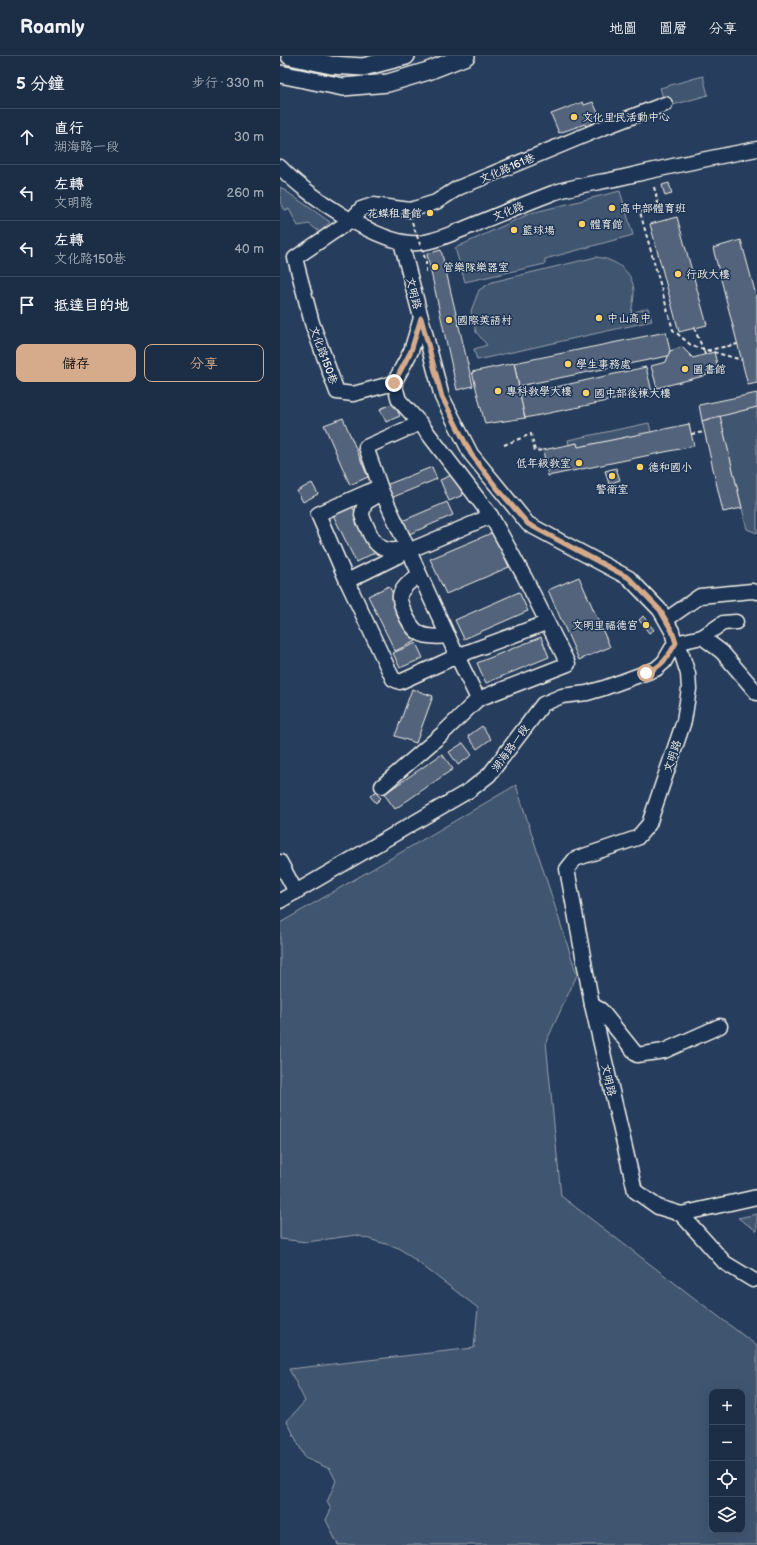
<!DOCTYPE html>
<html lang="zh-TW">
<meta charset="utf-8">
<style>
body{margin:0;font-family:"Balsamiq Sans","LXGW WenKai TC",sans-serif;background:#293a51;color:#f1f3f6}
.controls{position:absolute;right:12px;bottom:12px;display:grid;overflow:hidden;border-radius:8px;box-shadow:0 4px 16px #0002}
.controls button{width:36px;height:36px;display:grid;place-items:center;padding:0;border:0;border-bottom:1px solid #3a4a5f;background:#1c2e46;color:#f1f3f6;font:20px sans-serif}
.stop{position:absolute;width:12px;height:12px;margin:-9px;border:3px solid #d6ab8b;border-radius:50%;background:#fff}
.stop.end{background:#d6ab8b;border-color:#fff;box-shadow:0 1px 4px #0008}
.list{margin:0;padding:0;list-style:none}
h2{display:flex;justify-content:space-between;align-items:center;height:52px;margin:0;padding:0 16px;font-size:17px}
h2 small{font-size:13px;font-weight:400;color:#a0a8b3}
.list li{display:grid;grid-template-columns:26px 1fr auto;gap:12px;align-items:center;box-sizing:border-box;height:56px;padding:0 16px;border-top:1px solid #3a4a5f}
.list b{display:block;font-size:15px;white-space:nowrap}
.list p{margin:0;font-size:13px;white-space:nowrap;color:#a0a8b3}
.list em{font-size:13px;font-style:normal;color:#a0a8b3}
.actions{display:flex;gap:8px;padding:12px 16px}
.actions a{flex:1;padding:9px 0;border:1px solid #d6ab8b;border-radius:8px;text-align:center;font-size:14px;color:#d6ab8b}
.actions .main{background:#d6ab8b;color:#111}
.icon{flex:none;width:22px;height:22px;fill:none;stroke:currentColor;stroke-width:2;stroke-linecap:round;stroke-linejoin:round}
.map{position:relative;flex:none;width:477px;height:1489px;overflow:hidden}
header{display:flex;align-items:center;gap:24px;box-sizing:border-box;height:56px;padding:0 20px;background:#1c2e46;border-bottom:1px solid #3a4a5f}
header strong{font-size:19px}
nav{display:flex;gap:22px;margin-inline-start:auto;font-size:14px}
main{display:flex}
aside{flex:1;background:#1c2e46}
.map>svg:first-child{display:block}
</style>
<header>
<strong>Roamly</strong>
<nav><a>地圖</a><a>圖層</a><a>分享</a></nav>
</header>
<main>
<aside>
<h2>5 分鐘<small>步行 · 330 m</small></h2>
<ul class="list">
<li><svg class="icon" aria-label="ahead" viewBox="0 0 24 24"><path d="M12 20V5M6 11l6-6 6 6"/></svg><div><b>直行</b><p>湖海路一段</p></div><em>30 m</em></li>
<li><svg class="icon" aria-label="left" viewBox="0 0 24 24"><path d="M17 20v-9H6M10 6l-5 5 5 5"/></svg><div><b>左轉</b><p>文明路</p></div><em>260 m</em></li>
<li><svg class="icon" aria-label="left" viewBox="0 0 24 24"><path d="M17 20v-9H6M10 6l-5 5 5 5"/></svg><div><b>左轉</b><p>文化路150巷</p></div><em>40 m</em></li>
<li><svg class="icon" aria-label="arrive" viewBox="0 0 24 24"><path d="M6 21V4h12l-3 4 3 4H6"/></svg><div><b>抵達目的地</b></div></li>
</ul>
<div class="actions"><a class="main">儲存</a><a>分享</a></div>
</aside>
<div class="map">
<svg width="477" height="1489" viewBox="0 0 477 1489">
<rect width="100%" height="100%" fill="#263d5d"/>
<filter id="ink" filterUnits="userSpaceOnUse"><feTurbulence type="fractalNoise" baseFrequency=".025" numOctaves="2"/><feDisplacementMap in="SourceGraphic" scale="8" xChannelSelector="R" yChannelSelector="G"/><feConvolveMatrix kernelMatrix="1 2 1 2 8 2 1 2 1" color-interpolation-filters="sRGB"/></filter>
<g filter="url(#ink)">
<!-- green -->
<g fill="#40546f" stroke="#9aa2ac" fill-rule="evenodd">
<polygon points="423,20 428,39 386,51 380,32"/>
<polygon points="0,131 50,166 40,176 29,168 18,170 9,153 5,154 0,145"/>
<polygon points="340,135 353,179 265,203 265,208 185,226 175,192 251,157"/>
<path d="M316,201C335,203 355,216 354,238C354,244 352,250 351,257L368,252L372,265L197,304L194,293L207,289L196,276L191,255L199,234L212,226Z"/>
<polygon points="477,351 477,477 467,473 440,360"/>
<polygon points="369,367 371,376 298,391 297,387 289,389 288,384"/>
<path d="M236,729L297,919L266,986L281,1140L477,1290V1489H58L46,1464L51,1453L47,1446L56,1425L50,1413L25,1402L7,1365L25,1345L9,1313L194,1292L198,1252L119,1192L76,1179L27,1186L0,1183V867ZM432,1336H462V1474H432Z"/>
<polygon points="477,1158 477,1175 458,1162"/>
</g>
<!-- building -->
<g fill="#52647b" stroke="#f4f1e8">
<polygon points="303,46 304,49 313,46 319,59 312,62 314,67 306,70 305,68 279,77 271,58"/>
<polygon points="389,127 392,138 385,140 382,129"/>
<polygon points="397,161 427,269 399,276 370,168"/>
<polygon points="461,184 477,243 477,327 468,329 433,192"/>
<polygon points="161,194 193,330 177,334 147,198"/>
<polygon points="386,276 390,295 388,300 239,330 234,307"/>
<polygon points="402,291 413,302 434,296 439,316 377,332 371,310 386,306 390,295"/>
<polygon points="234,307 245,362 205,368 192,316"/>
<polygon points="366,311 372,336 245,362 240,339"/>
<polygon points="477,337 477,351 422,365 419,349"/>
<polygon points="114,347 120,360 106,366 100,353"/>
<polygon points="440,360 462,452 443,456 422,365"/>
<polygon points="63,362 88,421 70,429 44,369"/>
<polygon points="409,368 414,390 268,420 263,394 297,387 298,391"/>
<polygon points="152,411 157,423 111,442 106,429"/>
<polygon points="336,412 340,424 329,428 325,415"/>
<polygon points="174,418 183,439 169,445 160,424"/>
<polygon points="32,427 38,438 23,446 17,435"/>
<polygon points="167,446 173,459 127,479 122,465"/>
<polygon points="72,450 96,496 76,506 53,459"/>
<polygon points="214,476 229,511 166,538 150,503"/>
<polygon points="299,521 330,591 299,604 268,534"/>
<polygon points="109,530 136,585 115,595 88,540"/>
<polygon points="239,536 248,555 184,583 175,564"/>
<polygon points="363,560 374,574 369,577 359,564"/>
<polygon points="261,581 269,601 206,627 197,607"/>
<polygon points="136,587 143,602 120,612 113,597"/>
<polygon points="132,633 153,640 136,687 115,680"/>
<polygon points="202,670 211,683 197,693 188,680"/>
<polygon points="183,687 192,699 178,709 169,696"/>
<polygon points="162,698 173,713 115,753 104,738"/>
<polygon points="95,736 101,742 96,747 90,740"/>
</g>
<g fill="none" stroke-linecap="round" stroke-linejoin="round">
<!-- minor casing -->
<g stroke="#f4f1e8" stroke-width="17">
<g id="minor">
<path d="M0,111C25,138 100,190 138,187C154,186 171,178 186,172C215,160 244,148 273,137C293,130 315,127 335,123C382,112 430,102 477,93"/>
<polyline points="121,186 162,341 191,398 248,468 349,522 380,554 392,575 395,587 402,599 408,618 409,633 404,665 369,768 357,782 295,803 287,813 312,949 355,1135 378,1151 401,1158 477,1141"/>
<polyline points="141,262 131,295 114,327 73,338 57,336 32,267 15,202 71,164 81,153 93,149 130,154 156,146 178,132 320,73 385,48"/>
<polyline points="114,327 119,344 140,367 211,460 245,522 288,608 198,643"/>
<polyline points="140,367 86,391 102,436 177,600 266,567"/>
<path d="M100,438L85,447C84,451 82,456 82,459C83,463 85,468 87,471C94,490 104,499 125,492"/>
<path d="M139,519C132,524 123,530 120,539C119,544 121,548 123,553C133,578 141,583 168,580"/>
<polyline points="67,525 38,458 99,431"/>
<polyline points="387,563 420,540 472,535 477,536"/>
<polyline points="422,581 443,567 456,566"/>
<polyline points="395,587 422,581 442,596 477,637"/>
<polyline points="102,730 161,679 198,643 177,600 120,626 113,623 67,525 128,495 211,460"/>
<polyline points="0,806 16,836"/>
<polyline points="0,845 190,734 209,719 263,648 282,640 307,637 324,632 376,613 384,606 395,587"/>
<polyline points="312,949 321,954 357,999 384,995 440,970"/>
<polyline points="401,1158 445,1207 473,1224"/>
</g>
</g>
<!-- major casing -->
<g stroke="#f4f1e8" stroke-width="20">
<g id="major">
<polyline points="10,0 51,9 83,11 126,0"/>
<polyline points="0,18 63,31 108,27 148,15 186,0"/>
</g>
</g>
<!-- path -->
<g stroke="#f4f1e8" stroke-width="2" stroke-dasharray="4 3" stroke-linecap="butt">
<polyline points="374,131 379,151 360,156 393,274 412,290 462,304"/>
<polyline points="146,205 146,218"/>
<polyline points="424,295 425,299"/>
<polyline points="411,378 425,376"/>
<polyline points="224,389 251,378 255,395 263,394"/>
</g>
<!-- minor -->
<use href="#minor" stroke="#1d3557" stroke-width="14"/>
<!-- major -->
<use href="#major" stroke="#1d3557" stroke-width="17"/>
<!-- path-bridge -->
<g stroke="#f4f1e8" stroke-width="2" stroke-dasharray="4 3" stroke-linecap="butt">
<polyline points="132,166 146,205"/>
<polyline points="414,272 424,295 458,288"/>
</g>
</g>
</g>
<g fill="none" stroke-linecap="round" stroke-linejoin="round" filter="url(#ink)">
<!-- route -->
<path stroke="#d6ab8b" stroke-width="5" d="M114,327L131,295L141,262L162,341L191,398L217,432L248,468L349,522L380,554L392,575L396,587C387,602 383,610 366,617"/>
</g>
<!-- markers -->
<g fill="#ffd166" stroke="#1d3557" stroke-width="1.5">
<circle cx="294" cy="61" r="4"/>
<circle cx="332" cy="152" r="4"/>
<circle cx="150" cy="157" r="4"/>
<circle cx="302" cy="168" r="4"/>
<circle cx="234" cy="174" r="4"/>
<circle cx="155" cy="211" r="4"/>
<circle cx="398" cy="218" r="4"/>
<circle cx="319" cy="262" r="4"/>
<circle cx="169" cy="264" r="4"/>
<circle cx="288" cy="308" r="4"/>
<circle cx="405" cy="313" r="4"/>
<circle cx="218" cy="335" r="4"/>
<circle cx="306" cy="337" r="4"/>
<circle cx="299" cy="407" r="4"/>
<circle cx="360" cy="411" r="4"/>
<circle cx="332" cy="420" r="4"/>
<circle cx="366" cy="569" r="4"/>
</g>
<g text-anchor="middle" stroke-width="3" stroke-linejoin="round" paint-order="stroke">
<!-- poi labels -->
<g font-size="11" fill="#f4f1e8" stroke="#1d3557" text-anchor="start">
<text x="302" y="65">文化里民活動中心</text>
<text x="340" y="156">高中部體育班</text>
<text x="142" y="161" text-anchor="end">花蝶租書館</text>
<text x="310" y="172">體育館</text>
<text x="242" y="178">籃球場</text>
<text x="163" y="215">管樂隊樂器室</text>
<text x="406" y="222">行政大樓</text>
<text x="327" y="266">中山高中</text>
<text x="177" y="268">國際英語村</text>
<text x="296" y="312">學生事務處</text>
<text x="413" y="317">圖書館</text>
<text x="226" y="339">專科教學大樓</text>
<text x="314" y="341">國中部後棟大樓</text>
<text x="291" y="411" text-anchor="end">低年級教室</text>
<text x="368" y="415">德和國小</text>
<text x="332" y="437" text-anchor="middle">警衛室</text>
<text x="358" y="573" text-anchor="end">文明里福德宮</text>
</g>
<!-- street labels -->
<g font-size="11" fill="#f4f1e8" stroke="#1d3557">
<text transform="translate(227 112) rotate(-23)" y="4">文化路161巷</text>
<text transform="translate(228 155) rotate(-22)" y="4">文化路</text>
<text transform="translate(134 237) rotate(76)" y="4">文明路</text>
<text transform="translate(44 299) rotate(70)" y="4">文化路150巷</text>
<text transform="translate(230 692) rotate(-54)" y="4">湖海路一段</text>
<text transform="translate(392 700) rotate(-71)" y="4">文明路</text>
<text transform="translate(329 1024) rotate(77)" y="4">文明路</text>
</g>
</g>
</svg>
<div class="controls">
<button>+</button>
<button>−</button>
<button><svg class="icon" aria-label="locate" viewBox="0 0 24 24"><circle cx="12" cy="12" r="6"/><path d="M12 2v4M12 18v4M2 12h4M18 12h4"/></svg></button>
<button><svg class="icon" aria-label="layers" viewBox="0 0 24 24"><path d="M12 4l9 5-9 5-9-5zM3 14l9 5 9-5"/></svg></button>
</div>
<div class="stop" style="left:366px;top:617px"></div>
<div class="stop end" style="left:114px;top:327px"></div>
</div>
</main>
